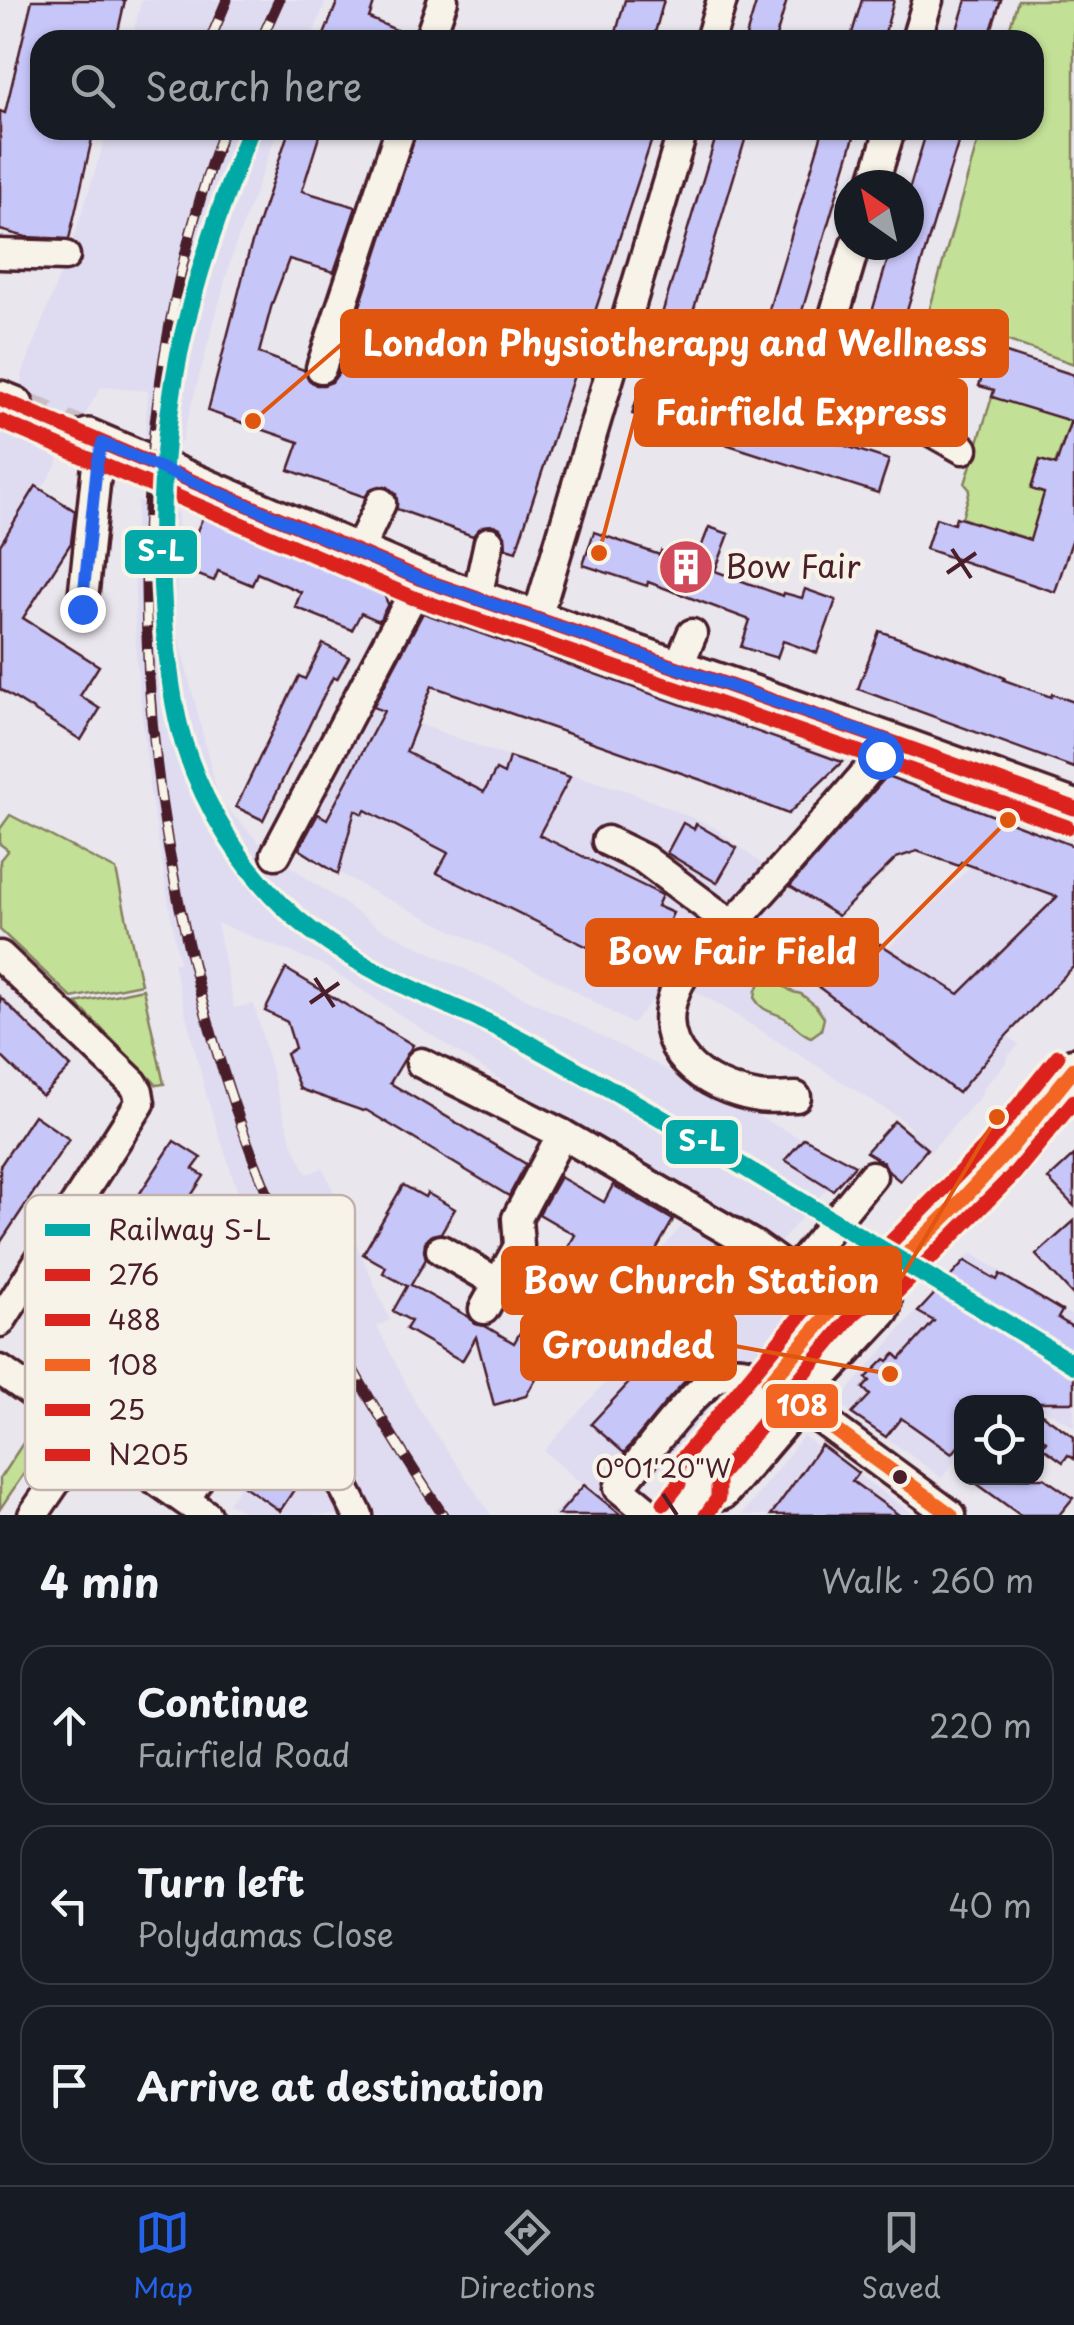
<!DOCTYPE html>
<meta charset="utf-8">
<style>
body{margin:0;font-family:"Playpen Sans",sans-serif;background:#242831;color:#f1f3f6}
.controls{position:absolute;right:30px;bottom:30px;display:grid;overflow:hidden;border-radius:20px;box-shadow:0 2px 8px #0004}
.controls button{width:90px;height:90px;display:grid;place-items:center;padding:0;border:0;border-bottom:2px solid #363941;background:#171b24;color:#f1f3f6;font:50px sans-serif}
.compass{position:absolute;left:834px;top:170px;width:90px;height:90px;border-radius:50%;background:#171b24;box-shadow:0 2px 8px #0004;rotate:326deg}
.stop{position:absolute;width:30px;height:30px;margin:-22px;border:8px solid #2563eb;border-radius:50%;background:#fff}
.stop.end{background:#2563eb;border-color:#fff;box-shadow:0 2px 10px #0008}
.list{margin:0;padding:0;list-style:none}
h2{display:flex;justify-content:space-between;align-items:center;height:130px;margin:0;padding:0 40px;font-size:42px}
h2 small{font-size:32px;font-weight:400;color:#9ea1a6}
.list li{display:grid;grid-template-columns:65px 1fr auto;gap:30px;align-items:center;box-sizing:border-box;height:160px;margin:0 20px 20px;padding:0 20px;border:2px solid #363941;border-radius:30px}
.list b{display:block;font-size:38px;white-space:nowrap}
.list p{margin:0;font-size:32px;white-space:nowrap;color:#9ea1a6}
.list em{font-size:32px;font-style:normal;color:#9ea1a6}
.icon{flex:none;width:55px;height:55px;fill:none;stroke:currentColor;stroke-width:2;stroke-linecap:round;stroke-linejoin:round}
.map{position:relative;flex:none;width:1074px;height:1515px;overflow:hidden}
.search{position:absolute;background:#171b24;box-shadow:0 2px 8px #0004;left:30px;right:30px;top:30px;height:110px;display:flex;align-items:center;gap:25px;box-sizing:border-box;padding:0 35px;border-radius:30px;color:#9ea1a6;font-size:38px}
.sheet{height:670px;background:#171b24}
nav{display:flex;justify-content:space-around;align-items:center;box-sizing:border-box;height:140px;border-top:2px solid #363941;background:#171b24;font-size:28px;color:#9ea1a6}
nav a{display:grid;justify-items:center;gap:5px}
nav .on{color:#2563eb}
.map>svg:first-child{display:block}
</style>
<div class="map">
<svg width="1074" height="1515" viewBox="0 0 1074 1515">
<rect width="100%" height="100%" fill="#e9e6ed"/>
<filter id="ink" filterUnits="userSpaceOnUse"><feTurbulence type="fractalNoise" baseFrequency=".01" numOctaves="2"/><feDisplacementMap in="SourceGraphic" scale="20" xChannelSelector="R" yChannelSelector="G"/><feConvolveMatrix kernelMatrix="1 2 1 2 8 2 1 2 1" color-interpolation-filters="sRGB"/></filter>
<g filter="url(#ink)">
<!-- built -->
<g fill="#dfdcf1">
<polygon points="142,0 326,0 311,40 131,40"/>
<polygon points="108,130 278,130 233,252 181,443 145,438 148,391 101,387 0,562 0,426 20,392 22,375 64,264 67,249 75,235"/>
<polygon points="138,501 178,513 176,626 219,800 265,849 378,927 556,1013 849,1163 778,1245 515,1089 323,965 217,923 234,1008 254,1004 280,1103 293,1145 307,1174 323,1168 390,1320 377,1326 416,1404 491,1515 249,1515 228,1503 294,1410 317,1395 273,1311 287,1302 244,1211 208,1101 173,964 179,962 150,792 136,657 134,534"/>
<polygon points="373,707 509,757 628,791 714,827 789,885 888,949 970,867 988,812 1074,846 1074,965 1007,1035 1019,1045 1008,1056 1007,1062 983,1088 981,1096 930,1152 909,1134 912,1130 898,1117 715,1002 671,979 632,1024 558,981 375,893 299,849"/>
<polygon points="682,1226 750,1259 800,1304 618,1515 551,1515 583,1485 544,1451 618,1368 581,1341"/>
<polygon points="971,1253 1074,1317 1074,1427 1037,1405 1036,1402 1032,1402 1010,1390 999,1402 962,1402 961,1452 942,1478 838,1403 902,1327"/>
<polygon points="803,1436 915,1515 742,1515"/>
</g>
<!-- green -->
<g fill="#c3e097" stroke="#868061" stroke-width="2.5">
<polygon points="1018,0 1074,0 1074,364 983,332 971,367 917,353 981,130 1034,130 1034,40 1006,40"/>
<polygon points="992,397 1071,420 1055,464 1040,460 1031,488 1045,493 1029,546 1023,537 1006,532 1004,538 973,528 974,522 962,518 970,490 965,484"/>
<polygon points="10,815 116,870 141,984 72,998 0,930 0,860 8,850 0,844 0,829"/>
<path d="M763,979H772L793,992L801,994L815,1005L824,1018L821,1030L811,1037C799,1033 794,1023 783,1017C771,1011 763,1012 755,999L756,990Z"/>
<polygon points="143,989 164,1084 157,1085 76,1003"/>
<polygon points="33,1428 48,1438 0,1509 0,1478"/>
</g>
<!-- building -->
<g fill="#c7c6f9" stroke="#4a1f2b" stroke-width="2.5">
<polygon points="32,0 125,0 116,40 40,40 40,130 94,130 69,239 26,237 0,230 0,111 5,113"/>
<polygon points="338,0 375,0 369,18 412,37 412,40 322,40"/>
<polygon points="625,0 664,0 653,40 614,40"/>
<polygon points="757,0 787,0 775,40 745,40"/>
<polygon points="862,0 894,0 883,40 850,40"/>
<polygon points="966,0 1001,0 988,40 954,40"/>
<polygon points="289,130 321,130 302,191 356,207 334,272 289,259 272,304 259,353 304,370 309,380 316,385 324,385 332,382 338,374 417,130 655,130 516,551 506,548 505,536 500,528 494,525 483,526 473,536 397,509 396,494 388,487 380,486 372,488 365,497 289,470 299,442 208,411 249,252"/>
<polygon points="718,130 748,130 687,332 659,324"/>
<polygon points="823,130 856,130 786,365 755,356"/>
<polygon points="927,130 962,130 881,396 850,386 892,245 909,245 909,190"/>
<polygon points="991,348 1074,375 1074,422 992,397 994,390 979,386"/>
<polygon points="643,380 889,460 878,493 632,414"/>
<polygon points="1070,423 1074,424 1074,535 1055,592 926,549 936,518 954,524 956,517 1030,540 1044,493 1031,489 1040,460 1056,465"/>
<polygon points="36,486 75,511 71,543 23,618 99,666 80,696 100,709 81,740 0,689 0,545"/>
<polygon points="203,517 346,576 349,571 380,585 388,604 379,621 361,613 352,630 295,607 301,592 257,573 252,585 218,571 214,581 193,573 198,561 190,557 193,548 190,547"/>
<polygon points="709,527 729,534 715,571 783,596 784,593 802,598 805,589 836,600 817,653 783,641 777,658 741,647 750,620 648,582 647,586 583,565 594,532 660,555 661,551 695,563"/>
<polygon points="423,613 820,754 842,762 788,814 710,783 432,686 406,752 484,792 496,770 504,774 509,757 570,777 539,835 662,895 657,906 673,913 639,985 605,969 610,958 437,873 448,853 365,810 363,814 355,810 338,874 299,849 318,814 327,819 384,711 373,707"/>
<polygon points="879,631 969,663 1005,678 1004,680 1051,697 1052,694 1074,702 1074,768 858,689"/>
<polygon points="323,644 349,657 337,679 333,677 263,820 236,807 299,676 305,679"/>
<polygon points="887,776 1074,846 1074,966 1007,1035 958,1093 816,985 856,957 867,962 880,944 959,994 1057,897 961,862 959,866 917,851 896,858 838,916 790,886"/>
<polygon points="683,823 694,829 696,824 737,848 717,883 667,853"/>
<polygon points="286,969 413,1045 390,1083 526,1164 509,1196 366,1110 363,1111 300,1089 286,1054 295,1048 287,1022 265,1011"/>
<polygon points="0,997 71,1067 42,1096 0,1055"/>
<polygon points="34,1115 69,1139 0,1243 0,1166"/>
<polygon points="894,1121 927,1149 900,1181 889,1172 884,1163 866,1152"/>
<polygon points="804,1138 855,1165 833,1190 785,1160"/>
<polygon points="174,1141 201,1158 193,1169 204,1176 129,1291 92,1267"/>
<polygon points="1074,1155 1074,1206 1048,1179"/>
<polygon points="560,1177 604,1202 613,1185 673,1220 642,1274 606,1254 526,1396 494,1405 476,1337 462,1361 406,1329 411,1321 393,1311 407,1286 383,1273 386,1267 363,1254 403,1185 425,1197 427,1193 455,1209 441,1233 432,1235 425,1242 424,1251 426,1259 411,1285 469,1317 475,1324 485,1326 514,1343 575,1235 539,1214"/>
<polygon points="1074,1221 1074,1296 1036,1255"/>
<polygon points="731,1252 762,1278 714,1332 723,1339 665,1403 624,1453 591,1424 638,1373 595,1335 647,1275 684,1306"/>
<polygon points="965,1261 997,1280 1000,1274 1062,1311 1058,1318 1074,1328 1074,1402 962,1402 962,1442 952,1454 901,1418 886,1437 852,1414 870,1395 863,1388 870,1381 866,1378 885,1359 888,1361 895,1354 900,1359 934,1321 918,1312"/>
<polygon points="1036,1410 1074,1437 1074,1459 1068,1455 1063,1462 1042,1447 1046,1441 1036,1435"/>
<polygon points="289,1420 324,1444 280,1511 244,1486"/>
<polygon points="821,1445 858,1473 852,1481 899,1515 771,1515"/>
<polygon points="969,1478 1044,1478 1073,1498 1059,1515 1020,1515"/>
<polygon points="584,1485 621,1515 558,1515"/>
</g>
<g fill="none" stroke-linecap="round" stroke-linejoin="round">
<!-- major-tunnel -->
<polyline stroke="#c9bec6" stroke-width="35" stroke-dasharray="35 18" stroke-linecap="butt" points="15,405 88,437"/>
<!-- minor casing -->
<g stroke="#4a1f2b" stroke-width="35">
<g id="minor">
<polyline points="429,40 443,0"/>
<polyline points="710,40 722,0"/>
<polyline points="916,40 928,0"/>
<polyline points="873,185 890,130"/>
<polyline points="0,254 65,256"/>
<polyline points="621,336 902,429 924,427 963,449"/>
<polyline points="321,368 400,130"/>
<polyline points="810,398 855,245"/>
<polyline points="358,552 381,503"/>
<polyline points="477,597 489,542"/>
<polyline points="82,609 97,465 102,443"/>
<polyline points="537,618 683,130"/>
<polyline points="678,667 692,634"/>
<polyline points="607,841 644,859 732,925"/>
<polyline points="276,854 421,579"/>
<polyline points="0,956 133,1083 138,1091 140,1103 0,1322"/>
<polyline points="421,1063 562,1134 755,1246 850,1314"/>
<path d="M796,1097C784,1097 770,1099 758,1097C703,1087 650,1050 676,989C688,961 712,947 731,926C786,866 840,804 892,742"/>
<polyline points="441,1250 498,1283"/>
<polyline points="794,1272 872,1176"/>
<polyline points="484,1309 519,1246 517,1218 562,1134"/>
<polyline points="0,1370 206,1515"/>
<polyline points="333,1466 358,1515"/>
<polyline points="185,1500 203,1471"/>
<polyline points="33,1515 89,1433"/>
<path d="M652,1515L619,1488C645,1456 684,1400 716,1378C726,1371 736,1369 747,1372L822,1420L951,1515"/>
</g>
</g>
<!-- major casing -->
<g stroke="#4a1f2b" stroke-width="42">
<g id="major">
<polyline points="0,399 15,405"/>
<polyline points="88,437 421,579 892,742 1074,808"/>
</g>
</g>
<!-- highway casing -->
<g stroke="#4a1f2b" stroke-width="48">
<g id="highway">
<polyline points="699,1491 720,1489 821,1370 879,1308 883,1278"/>
<polyline points="680,1515 699,1491 698,1470 836,1304 853,1286 883,1278 1000,1160 1074,1069"/>
</g>
</g>
<!-- minor -->
<use href="#minor" stroke="#f7f3e8" stroke-width="28"/>
<!-- major -->
<use href="#major" stroke="#f7f3e8" stroke-width="35"/>
<!-- highway -->
<use href="#highway" stroke="#f7f3e8" stroke-width="40"/>
<!-- rail casing -->
<g stroke="#4a1f2b" stroke-width="11">
<g id="rail">
<polyline points="210,40 227,0"/>
<polyline points="261,40 279,0"/>
<path d="M223,130C98,473 133,872 272,1205C317,1315 378,1417 443,1515"/>
</g>
</g>
<!-- rail -->
<use href="#rail" stroke="#f7f3e8" stroke-width="8" stroke-dasharray="22" stroke-linecap="butt"/>
<!-- bus-1 casing -->
<g stroke="#f7f3e8" stroke-width="22">
<polyline id="bus-1" points="0,399 421,579 892,742 1074,808"/>
</g>
<!-- bus-2 casing -->
<g stroke="#f7f3e8" stroke-width="22">
<polyline id="bus-2" points="0,421 414,598 885,761 1067,827"/>
</g>
<!-- bus-3 casing -->
<g stroke="#f7f3e8" stroke-width="22">
<polyline id="bus-3" points="951,1515 822,1420 768,1384 853,1286 883,1278 959,1203 1011,1147 1074,1069"/>
</g>
<!-- bus-4 casing -->
<g stroke="#f7f3e8" stroke-width="22">
<path id="bus-4" d="M706,1515L718,1498V1477L851,1317C870,1297 878,1305 897,1292L1014,1174L1074,1101"/>
</g>
<!-- bus-5 casing -->
<g stroke="#f7f3e8" stroke-width="22">
<polyline id="bus-5" points="664,1503 679,1484 678,1467 682,1459 821,1291 843,1269 873,1260 985,1147 1058,1056"/>
</g>
<!-- bus-1 -->
<use href="#bus-1" stroke="#dc241f" stroke-width="15"/>
<!-- bus-2 -->
<use href="#bus-2" stroke="#dc241f" stroke-width="15"/>
<!-- bus-3 -->
<use href="#bus-3" stroke="#f26522" stroke-width="15"/>
<!-- bus-4 -->
<use href="#bus-4" stroke="#dc241f" stroke-width="15"/>
<!-- bus-5 -->
<use href="#bus-5" stroke="#dc241f" stroke-width="15"/>
<!-- rail-1 casing -->
<g stroke="#f7f3e8" stroke-width="25">
<path id="rail-1" d="M250,130C222,203 195,277 179,354C161,446 157,539 165,632C169,670 173,708 184,744C205,809 244,873 296,918C351,966 421,992 486,1022C523,1039 558,1060 594,1080C678,1126 760,1177 842,1226C919,1272 998,1317 1074,1365"/>
</g>
<!-- rail-1 -->
<use href="#rail-1" stroke="#04a8a6" stroke-width="18"/>
</g>
</g>
<g fill="none" stroke-linecap="round" stroke-linejoin="round" filter="url(#ink)">
<!-- route -->
<polyline stroke="#2563eb" stroke-width="12" points="82,609 97,465 102,443 420,579 892,742 880,756"/>
</g>
<!-- ticks -->
<path fill="none" stroke="#4a1f2b" stroke-width="4" d="M952,549L971,578M947,573L976,553M315,978L334,1007M310,1003L339,983M663,1494L677,1515"/>
<!-- icons -->
<defs>
<g id="building-disc" transform="scale(2.875)"><circle r="9.5" fill="#d1495b" stroke="#f7f3e8"/><path d="M-4-6H4V6H1V3H-1V6H-4ZM-2.5-4.3h1.7v1.8h-1.7ZM.8-4.3h1.7v1.8H.8ZM-2.5-1h1.7V.8h-1.7ZM.8-1h1.7V.8H.8Z" fill="#fff"/></g>
</defs>
<g fill-rule="evenodd">
<use href="#building-disc" x="686" y="567"/>
</g>
<!-- markers -->
<circle fill="#4a1f2b" stroke="#f7f3e8" stroke-width="4" cx="900" cy="1477" r="9"/>
<g text-anchor="middle" stroke-width="9" stroke-linejoin="round" paint-order="stroke">
<!-- poi labels -->
<g font-size="32" fill="#4a1f2b" stroke="#f7f3e8" text-anchor="start">
<text x="725" y="578">Bow Fair</text>
</g>
</g>
<!-- legend -->
<rect x="25" y="1195" width="330" height="295" rx="15" fill="#f7f3e8" stroke="#c3b3af" stroke-width="2.5"/>
<rect x="45" y="1224" width="45" height="12" fill="#04a8a6"/>
<rect x="45" y="1269" width="45" height="12" fill="#dc241f"/>
<rect x="45" y="1314" width="45" height="12" fill="#dc241f"/>
<rect x="45" y="1359" width="45" height="12" fill="#f26522"/>
<rect x="45" y="1404" width="45" height="12" fill="#dc241f"/>
<rect x="45" y="1449" width="45" height="12" fill="#dc241f"/>
<g font-size="28" fill="#4a1f2b">
<text x="108" y="1240">Railway S-L</text>
<text x="108" y="1285">276</text>
<text x="108" y="1330">488</text>
<text x="108" y="1375">108</text>
<text x="108" y="1420">25</text>
<text x="108" y="1465">N205</text>
</g>
<g font-size="25" text-anchor="middle" fill="#4a1f2b" stroke="#f7f3e8" stroke-width="9" stroke-linejoin="round" paint-order="stroke">
<text x="663" y="1478">0°01'20"W</text>
</g>
<!-- callouts -->
<path fill="none" stroke="#e0560e" stroke-width="4" d="M253 421L342 344M599 553L636 413M1008 820L877 952M997 1117L900 1280M890 1374L735 1346"/>
<g fill="#e0560e" stroke="#f7f3e8" stroke-width="4">
<circle cx="253" cy="421" r="10"/>
<circle cx="599" cy="553" r="10"/>
<circle cx="1008" cy="820" r="10"/>
<circle cx="997" cy="1117" r="10"/>
<circle cx="890" cy="1374" r="10"/>
</g>
<g fill="#e0560e" stroke="#e0560e" stroke-width="4">
<rect x="342" y="311" width="665" height="65" rx="10"/>
<rect x="636" y="380" width="330" height="65" rx="10"/>
<rect x="587" y="920" width="290" height="65" rx="10"/>
<rect x="503" y="1248" width="397" height="65" rx="10"/>
<rect x="522" y="1314" width="213" height="65" rx="10"/>
</g>
<g font-size="35" text-anchor="middle" font-weight="bold" fill="#fff">
<text x="675" y="356">London Physiotherapy and Wellness</text>
<text x="801" y="425">Fairfield Express</text>
<text x="732" y="964">Bow Fair Field</text>
<text x="701" y="1293">Bow Church Station</text>
<text x="628" y="1358">Grounded</text>
</g>
<g stroke="#f7f3e8" stroke-width="4">
<rect x="123" y="528" width="76" height="48" rx="10" fill="#04a8a6"/>
<rect x="664" y="1118" width="76" height="48" rx="10" fill="#04a8a6"/>
<rect x="764" y="1382" width="76" height="48" rx="10" fill="#f26522"/>
</g>
<g font-size="28" text-anchor="middle" font-weight="bold" fill="#fff">
<text x="161" y="561">S-L</text>
<text x="702" y="1151">S-L</text>
<text x="802" y="1416">108</text>
</g>
</svg>
<div class="controls">
<button><svg class="icon" aria-label="locate" viewBox="0 0 24 24"><circle cx="12" cy="12" r="6"/><path d="M12 2v4M12 18v4M2 12h4M18 12h4"/></svg></button>
</div>
<svg class="compass" viewBox="-18 -18 36 36"><path d="M0-13l5 13h-10z" fill="#e53935"/><path d="M0 13l5-13h-10z" fill="#9ea1a6"/></svg>
<div class="stop" style="left:880px;top:756px"></div>
<div class="stop end" style="left:82px;top:609px"></div>
<div class="search"><svg class="icon" aria-label="search" viewBox="0 0 24 24"><circle cx="10" cy="10" r="6"/><path d="M15 15l6 6"/></svg>Search here</div>
</div>
<section class="sheet">
<h2>4 min<small>Walk · 260 m</small></h2>
<ul class="list">
<li><svg class="icon" aria-label="ahead" viewBox="0 0 24 24"><path d="M12 20V5M6 11l6-6 6 6"/></svg><div><b>Continue</b><p>Fairfield Road</p></div><em>220 m</em></li>
<li><svg class="icon" aria-label="left" viewBox="0 0 24 24"><path d="M17 20v-9H6M10 6l-5 5 5 5"/></svg><div><b>Turn left</b><p>Polydamas Close</p></div><em>40 m</em></li>
<li><svg class="icon" aria-label="arrive" viewBox="0 0 24 24"><path d="M6 21V4h12l-3 4 3 4H6"/></svg><div><b>Arrive at destination</b></div></li>
</ul>
</section>
<nav>
<a class="on"><svg class="icon" aria-label="map" viewBox="0 0 24 24"><path d="M3 6l6-2 6 2 6-2v14l-6 2-6-2-6 2zM9 4v14M15 6v14"/></svg>Map</a>
<a><svg class="icon" aria-label="directions" viewBox="0 0 24 24"><path d="M12 3l9 9-9 9-9-9zM9 14v-3h6M13 9l2 2-2 2"/></svg>Directions</a>
<a><svg class="icon" aria-label="saved" viewBox="0 0 24 24"><path d="M7 4h10v16l-5-4-5 4z"/></svg>Saved</a>
</nav>
